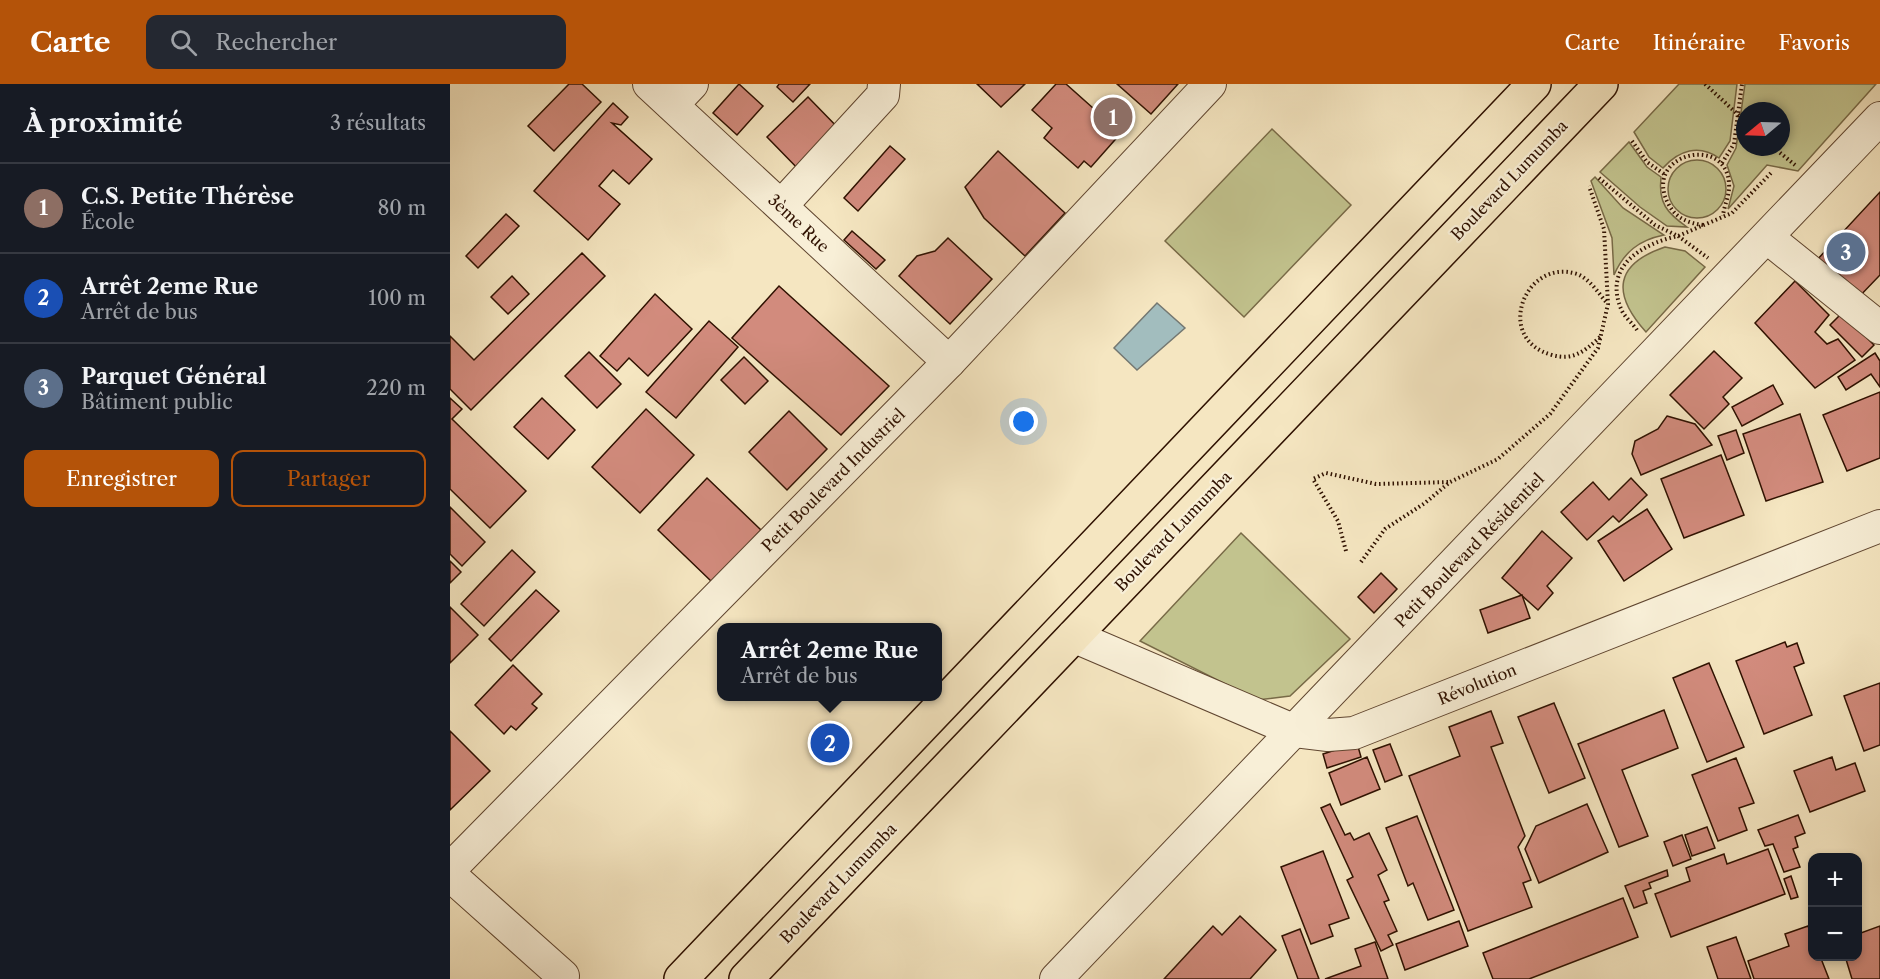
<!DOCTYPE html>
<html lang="fr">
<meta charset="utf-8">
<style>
body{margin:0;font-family:"Libre Caslon Text",serif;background:#242831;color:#f1f3f6}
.controls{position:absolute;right:18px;bottom:18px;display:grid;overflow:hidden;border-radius:12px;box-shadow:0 3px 9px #0003}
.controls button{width:54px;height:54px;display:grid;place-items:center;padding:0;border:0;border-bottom:2px solid #363941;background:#171b24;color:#f1f3f6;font:30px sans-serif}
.compass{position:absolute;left:1286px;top:18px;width:54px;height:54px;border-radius:50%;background:#171b24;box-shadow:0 3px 9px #0003;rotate:251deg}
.you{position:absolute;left:574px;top:338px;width:21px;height:21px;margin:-15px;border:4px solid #fff;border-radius:50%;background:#1a73e8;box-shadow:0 0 0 9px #1a73e833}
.badge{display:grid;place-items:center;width:39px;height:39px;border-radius:50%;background:#b45309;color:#fff;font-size:20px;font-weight:700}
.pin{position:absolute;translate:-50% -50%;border:3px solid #fff;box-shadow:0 2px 6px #0006}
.popup{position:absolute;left:267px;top:539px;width:225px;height:78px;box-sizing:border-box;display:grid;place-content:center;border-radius:12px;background:#171b24;filter:drop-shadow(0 2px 4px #0005);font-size:20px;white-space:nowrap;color:#9ea1a6}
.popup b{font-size:22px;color:#f1f3f6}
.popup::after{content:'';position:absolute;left:50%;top:100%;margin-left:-12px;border:12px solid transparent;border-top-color:#171b24}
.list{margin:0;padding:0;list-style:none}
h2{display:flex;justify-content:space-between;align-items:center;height:78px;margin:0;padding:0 24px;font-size:26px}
h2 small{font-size:20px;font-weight:400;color:#9ea1a6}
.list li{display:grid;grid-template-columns:39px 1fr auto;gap:18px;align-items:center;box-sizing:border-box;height:90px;padding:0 24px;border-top:2px solid #363941}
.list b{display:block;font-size:22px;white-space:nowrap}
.list p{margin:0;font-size:20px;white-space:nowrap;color:#9ea1a6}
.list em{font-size:20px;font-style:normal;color:#9ea1a6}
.actions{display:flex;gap:12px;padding:18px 24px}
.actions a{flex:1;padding:14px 0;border:2px solid #b45309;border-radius:12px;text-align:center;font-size:21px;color:#b45309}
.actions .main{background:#b45309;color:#fff}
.icon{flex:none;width:33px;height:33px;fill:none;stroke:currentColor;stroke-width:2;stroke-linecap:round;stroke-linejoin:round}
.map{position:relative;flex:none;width:1430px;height:895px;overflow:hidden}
header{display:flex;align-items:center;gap:36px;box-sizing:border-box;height:84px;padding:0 30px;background:#b45309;color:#fff}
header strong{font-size:28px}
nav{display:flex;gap:33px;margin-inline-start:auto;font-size:21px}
.search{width:420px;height:54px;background:#242831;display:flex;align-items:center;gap:15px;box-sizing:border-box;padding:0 21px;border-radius:12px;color:#9ea1a6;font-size:22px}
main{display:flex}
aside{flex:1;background:#171b24}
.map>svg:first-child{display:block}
</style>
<header>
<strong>Carte</strong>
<div class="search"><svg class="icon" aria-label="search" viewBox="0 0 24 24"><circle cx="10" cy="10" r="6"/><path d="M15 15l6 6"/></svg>Rechercher</div>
<nav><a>Carte</a><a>Itinéraire</a><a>Favoris</a></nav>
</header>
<main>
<aside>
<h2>À proximité<small>3 résultats</small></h2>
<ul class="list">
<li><span class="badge" style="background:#8d6e63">1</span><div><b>C.S. Petite Thérèse</b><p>École</p></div><em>80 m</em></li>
<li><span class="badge" style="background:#1a4fb4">2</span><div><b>Arrêt 2eme Rue</b><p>Arrêt de bus</p></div><em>100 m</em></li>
<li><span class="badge" style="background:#5c6f8a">3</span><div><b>Parquet Général</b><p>Bâtiment public</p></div><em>220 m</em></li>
</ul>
<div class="actions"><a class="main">Enregistrer</a><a>Partager</a></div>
</aside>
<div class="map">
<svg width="1430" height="895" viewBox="0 0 1430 895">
<rect width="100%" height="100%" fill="#f5e6c1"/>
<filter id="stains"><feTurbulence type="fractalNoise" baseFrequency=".00333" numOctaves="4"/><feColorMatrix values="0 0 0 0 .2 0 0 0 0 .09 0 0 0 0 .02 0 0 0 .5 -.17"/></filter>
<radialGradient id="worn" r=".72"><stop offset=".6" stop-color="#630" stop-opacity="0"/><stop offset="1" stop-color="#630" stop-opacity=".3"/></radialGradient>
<!-- green -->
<g fill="#c2c38e" stroke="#786a47" stroke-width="1.5" fill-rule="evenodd">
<path d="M1229,0H1287L1280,57L1269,74C1249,60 1229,66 1213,84L1199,73L1184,48Z"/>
<path d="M1295,0H1426L1348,87L1317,81L1278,125L1284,102L1277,81L1286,64ZM1295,27H1331V63H1295Z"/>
<polygon points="822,45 901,121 794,233 715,157"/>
<path d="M1179,58L1197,83L1211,93C1208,119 1217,129 1237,143L1217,142L1190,123L1150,88Z"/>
<circle cx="1247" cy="105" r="29"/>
<path d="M1145,93L1173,124L1214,151C1189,156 1174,168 1164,191L1162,154L1141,97Z"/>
<path d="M1215,163L1235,167L1255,183L1196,248C1161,209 1165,180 1215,163Z"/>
<polygon points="791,449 900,555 840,612 807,616 690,557"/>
</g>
<!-- water -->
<polygon fill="#a2bdbe" stroke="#747872" stroke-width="1.5" points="707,219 735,244 687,286 664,264"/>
<!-- building -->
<g fill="#d28b7d" stroke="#2f1100" stroke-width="1.5">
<polygon points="119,0 132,0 151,18 104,67 78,42"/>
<polygon points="289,0 313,22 287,51 263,29"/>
<polygon points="329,0 360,0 343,18 327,3"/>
<polygon points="527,0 575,0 551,23"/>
<polygon points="606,0 616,0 671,49 641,83 634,77 628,84 594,54 602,44 582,26"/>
<polygon points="667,0 728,0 701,30"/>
<polygon points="358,13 394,50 353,90 317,53"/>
<polygon points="163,19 178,33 171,41 162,39 202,75 179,100 163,86 149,102 170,120 138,156 84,107"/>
<polygon points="440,62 455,75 408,127 394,114"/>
<polygon points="548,67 615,129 575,172 534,134 515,103"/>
<polygon points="1430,108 1430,191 1407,215 1366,177"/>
<polygon points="56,130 69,142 28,184 16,172"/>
<polygon points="402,147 435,176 426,185 394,156"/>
<polygon points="498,154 542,195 500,240 449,192 467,172 485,167"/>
<polygon points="132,169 155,192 21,326 0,305 0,252 24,276"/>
<polygon points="62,192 79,210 58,230 41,213"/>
<polygon points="1345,197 1379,231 1365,248 1377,260 1388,255 1405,276 1365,304 1305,239"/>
<polygon points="329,202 439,302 391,351 282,254"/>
<polygon points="205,210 242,245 198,292 179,274 167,287 150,272"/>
<polygon points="1392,229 1424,261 1412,273 1380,241"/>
<polygon points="259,237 288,263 226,334 196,308"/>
<polygon points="1264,267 1292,294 1273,313 1279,320 1254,345 1220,311"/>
<polygon points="139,268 171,300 147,324 115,292"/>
<polygon points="1425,269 1430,277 1430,303 1421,290 1396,306 1388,293"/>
<polygon points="294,273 318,297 295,320 271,296"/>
<polygon points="1323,301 1333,320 1292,342 1282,323"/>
<polygon points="1430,308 1430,374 1397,387 1373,331"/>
<polygon points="0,314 12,325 2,335 76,407 40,444 0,405"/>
<polygon points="92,314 125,346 98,375 64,343"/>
<polygon points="196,325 244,371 190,429 142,383"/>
<polygon points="339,327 377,365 337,406 299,368"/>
<polygon points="1350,330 1373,398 1316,417 1293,350"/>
<polygon points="1217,332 1245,340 1262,361 1191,391 1182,370 1185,357 1208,345"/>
<polygon points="1286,346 1294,369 1277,376 1268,352"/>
<polygon points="1271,371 1294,431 1234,454 1211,395"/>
<polygon points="257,394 311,446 262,498 208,446"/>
<polygon points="1181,394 1197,411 1169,438 1163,432 1137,456 1111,428 1143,398 1159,416"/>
<polygon points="0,423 35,458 12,482 0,470"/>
<polygon points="1197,425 1222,465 1174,497 1148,457"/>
<polygon points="1092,447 1122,474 1097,502 1103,509 1088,526 1052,494"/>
<polygon points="62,466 85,488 34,542 11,520"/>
<polygon points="0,477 11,488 0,499"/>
<polygon points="931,489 947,505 924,529 908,513"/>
<polygon points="86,506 109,527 61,577 39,555"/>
<polygon points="1072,511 1080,534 1038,549 1030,526"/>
<polygon points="0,523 28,551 0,579"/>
<polygon points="1335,558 1337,563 1347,559 1354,579 1344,583 1362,631 1314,650 1286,577"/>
<polygon points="1259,579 1294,663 1257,678 1223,594"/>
<polygon points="63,581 92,610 82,620 87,624 66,646 61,642 54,650 25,621"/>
<polygon points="1430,599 1430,661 1414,667 1394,612"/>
<polygon points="1104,619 1135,694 1099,709 1068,633"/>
<polygon points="1214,626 1228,664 1172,686 1198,752 1169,763 1128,660"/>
<polygon points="1041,627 1053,659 1041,663 1075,752 1068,763 1081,796 1073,799 1082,823 1018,847 959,692 1010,672 999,643"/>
<polygon points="0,647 40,687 0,726"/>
<polygon points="907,659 911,673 877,684 873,670"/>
<polygon points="940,660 952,691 935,698 923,666"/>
<polygon points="917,673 930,705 891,721 879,689"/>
<polygon points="1382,673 1386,686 1405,679 1415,707 1360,728 1344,687"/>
<polygon points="1286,674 1304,719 1289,724 1297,746 1268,757 1242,691"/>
<polygon points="880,720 895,751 900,749 904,756 919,749 937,786 928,791 939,816 934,818 947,847 938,851 943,861 931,867 897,796 903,793 871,724"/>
<polygon points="1137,720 1158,768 1089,799 1075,765 1086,742"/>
<polygon points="1348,731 1355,749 1345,753 1348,763 1343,765 1350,783 1334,788 1323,760 1315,762 1308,746"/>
<polygon points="967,732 1004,826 978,836 963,799 958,802 936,744"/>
<polygon points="1257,743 1265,764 1242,772 1235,751"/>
<polygon points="1232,751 1241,775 1223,782 1214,758"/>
<polygon points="1318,765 1335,810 1221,853 1205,810 1240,797 1236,784 1274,770 1277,780"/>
<polygon points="873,767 899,834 879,841 883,852 861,860 831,783"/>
<polygon points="1217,786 1218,792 1199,799 1201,804 1193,807 1197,819 1184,824 1175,802"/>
<polygon points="1341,792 1348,813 1341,815 1334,795"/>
<polygon points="1173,814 1188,853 1079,895 1043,895 1033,869"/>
<polygon points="790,832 826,866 800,895 714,895 763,842 772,851"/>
<polygon points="1009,837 1018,862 955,886 946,860"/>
<polygon points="1358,842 1362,853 1362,872 1370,872 1379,895 1304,895 1298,877 1339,862 1335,850"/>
<polygon points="1430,842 1430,895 1402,895 1395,872 1408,872 1408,850"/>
<polygon points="850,845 869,895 848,895 832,852"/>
<polygon points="1286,853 1301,895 1268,895 1257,863"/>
<polygon points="925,858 938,895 875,895 911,882 905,865"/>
</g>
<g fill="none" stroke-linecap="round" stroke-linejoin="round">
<!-- minor casing -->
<g stroke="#604630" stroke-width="34">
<g id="minor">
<polyline points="199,0 499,278"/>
<polyline points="222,21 242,0"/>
<polyline points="331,122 433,11 434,0"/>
<polyline points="1318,154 1430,244"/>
<polyline points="623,552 845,647 878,651 904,649 1430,442"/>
<polyline points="0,785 499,278 760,0"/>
<polyline points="0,791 113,892"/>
<polyline points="606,895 1430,34"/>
</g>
</g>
<!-- highway casing -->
<g stroke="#2f1100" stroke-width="36">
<g id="highway">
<polyline points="231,895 1084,0"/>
<polyline points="296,895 1151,0"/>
</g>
</g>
<!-- path -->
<g stroke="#2f1100" stroke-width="4" stroke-dasharray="1.5 3" stroke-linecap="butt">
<polyline points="1255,0 1295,37"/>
<polyline points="1182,57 1197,78 1214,90"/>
<polyline points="1323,63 1345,81"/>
<polyline points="1272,79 1284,60 1292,0"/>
<polyline points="1149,94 1205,141 1228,152 1282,129 1321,89"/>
<path d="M1253,141C1238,139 1226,134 1219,121C1190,70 1277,49 1279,100C1280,111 1274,121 1273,132"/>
<path d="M1187,246C1183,240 1175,233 1172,227C1152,183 1191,160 1228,152L1258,174"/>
<path d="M1150,253C1135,267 1123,277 1102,271C1043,255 1075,173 1127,190C1140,195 1149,210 1157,219"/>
<polyline points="896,467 888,437 863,395 876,389 926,400 1000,398"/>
<polyline points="911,478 935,445 975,419 1000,398 1048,375 1100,330 1148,264 1158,220 1154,145 1139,102"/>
</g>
<!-- minor -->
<use href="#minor" stroke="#f8efd7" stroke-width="32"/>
<!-- highway -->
<use href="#highway" stroke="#f5e6c1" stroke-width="33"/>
</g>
<g text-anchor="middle" stroke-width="4.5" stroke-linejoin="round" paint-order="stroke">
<!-- street labels -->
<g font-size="16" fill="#2f1100" stroke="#f8efd7">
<text transform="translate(1059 96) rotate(-46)" y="6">Boulevard Lumumba</text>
<text transform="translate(349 139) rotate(43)" y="6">3ème Rue</text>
<text transform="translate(383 396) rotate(-45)" y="6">Petit Boulevard Industriel</text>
<text transform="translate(723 447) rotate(-46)" y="6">Boulevard Lumumba</text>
<text transform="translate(1019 466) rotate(-46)" y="6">Petit Boulevard Résidentiel</text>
<text transform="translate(1027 600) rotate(-22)" y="6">Révolution</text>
<text transform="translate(388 799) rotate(-46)" y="6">Boulevard Lumumba</text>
</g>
</g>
<rect width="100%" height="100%" filter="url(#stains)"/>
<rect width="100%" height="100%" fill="url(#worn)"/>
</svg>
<div class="controls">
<button>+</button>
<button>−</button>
</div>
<svg class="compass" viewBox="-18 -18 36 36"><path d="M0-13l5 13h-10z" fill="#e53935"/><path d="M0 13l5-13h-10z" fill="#9ea1a6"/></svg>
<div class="you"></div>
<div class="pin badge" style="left:663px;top:33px;background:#8d6e63">1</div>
<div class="pin badge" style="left:380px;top:659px;background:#1a4fb4">2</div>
<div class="popup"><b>Arrêt 2eme Rue</b>Arrêt de bus</div>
<div class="pin badge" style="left:1396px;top:168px;background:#5c6f8a">3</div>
</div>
</main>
